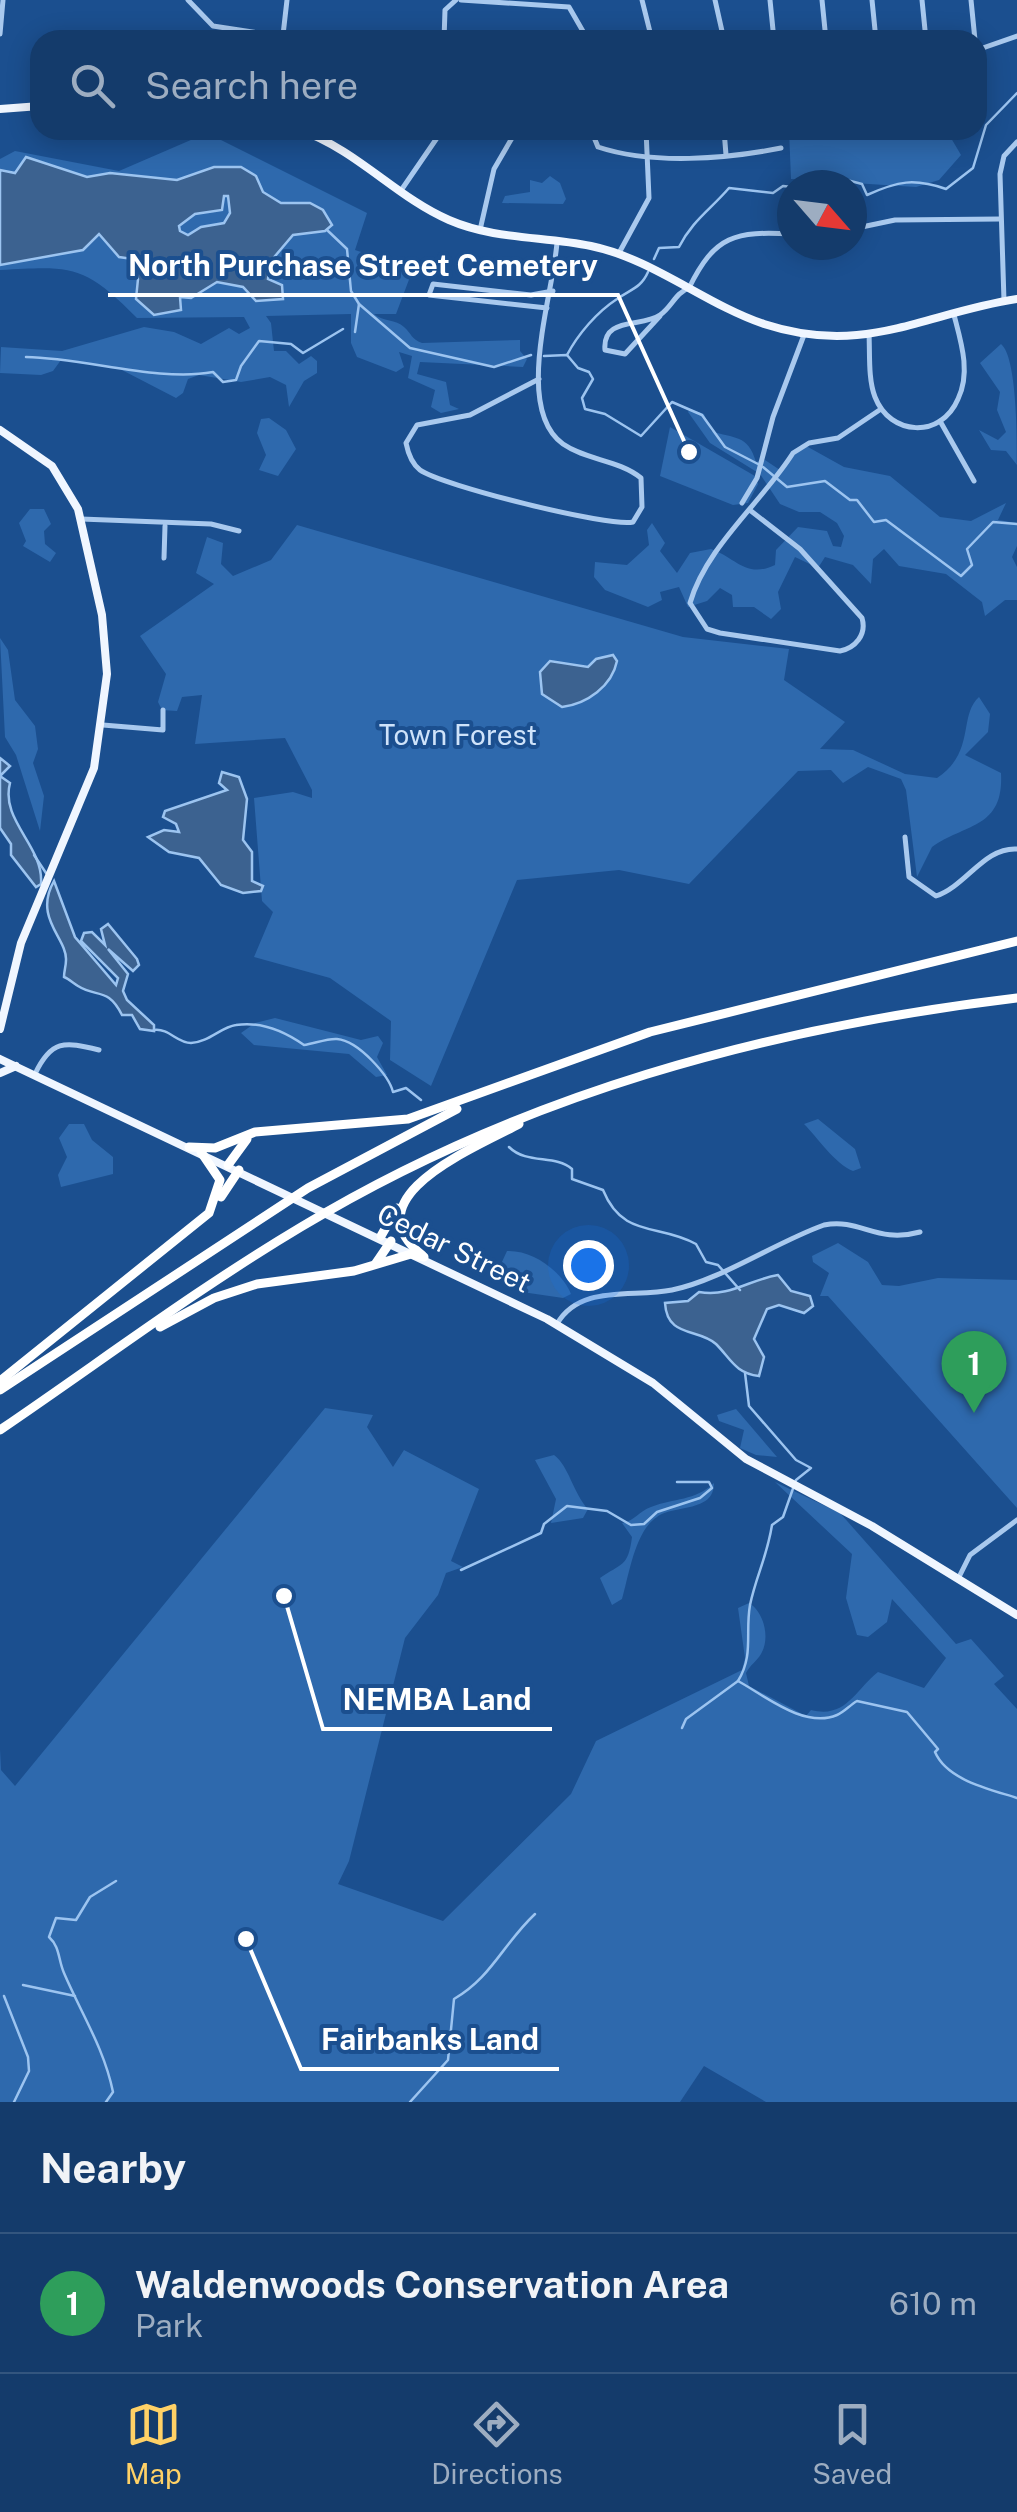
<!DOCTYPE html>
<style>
body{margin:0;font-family:"Public Sans",sans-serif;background:#1d4271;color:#f1f3f6}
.compass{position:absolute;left:777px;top:170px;width:90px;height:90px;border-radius:50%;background:#143b6b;box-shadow:0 5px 25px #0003;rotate:118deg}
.you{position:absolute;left:588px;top:1265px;width:35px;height:35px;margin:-25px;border:8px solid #fff;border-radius:50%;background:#1a73e8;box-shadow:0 0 0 15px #1a73e833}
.badge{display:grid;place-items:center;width:65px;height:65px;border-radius:50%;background:#ffd166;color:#fff;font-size:32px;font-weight:700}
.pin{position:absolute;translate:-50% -82px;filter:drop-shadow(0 2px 5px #0008)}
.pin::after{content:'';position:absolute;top:52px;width:35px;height:30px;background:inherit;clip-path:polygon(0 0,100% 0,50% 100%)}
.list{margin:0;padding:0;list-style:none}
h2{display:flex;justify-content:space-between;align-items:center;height:130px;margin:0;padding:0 40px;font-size:42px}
h2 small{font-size:32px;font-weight:400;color:#9dadc1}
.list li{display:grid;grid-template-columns:65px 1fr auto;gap:30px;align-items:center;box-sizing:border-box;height:140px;padding:0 40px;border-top:2px solid #33557e}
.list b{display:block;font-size:38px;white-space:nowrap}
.list p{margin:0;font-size:32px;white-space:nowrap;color:#9dadc1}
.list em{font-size:32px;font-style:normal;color:#9dadc1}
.icon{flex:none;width:55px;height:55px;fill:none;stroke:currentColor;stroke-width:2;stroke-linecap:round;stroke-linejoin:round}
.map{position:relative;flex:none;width:1017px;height:2102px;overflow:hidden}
.search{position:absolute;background:#143b6b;box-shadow:0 5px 25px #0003;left:30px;right:30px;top:30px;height:110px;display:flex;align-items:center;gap:25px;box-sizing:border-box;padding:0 35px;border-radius:30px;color:#9dadc1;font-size:38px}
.sheet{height:270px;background:#143b6b}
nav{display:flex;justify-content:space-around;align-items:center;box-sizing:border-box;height:140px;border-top:2px solid #33557e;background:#143b6b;font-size:28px;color:#9dadc1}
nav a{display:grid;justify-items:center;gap:5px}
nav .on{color:#ffd166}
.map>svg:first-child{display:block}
</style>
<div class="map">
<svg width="1017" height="2102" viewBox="0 0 1017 2102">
<rect width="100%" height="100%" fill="#1b4f8f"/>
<!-- green -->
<g fill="#2e69ad">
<polygon points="789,130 958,130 956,138 951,138 961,155 939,180 916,187 791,179"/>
<path d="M207,133L367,213L355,250L413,269L396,314H374C383,322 396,319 404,327C412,334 411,339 422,343L520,340V351L527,359L523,367L420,362L417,374L446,382L450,405L459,409L441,413L431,407L435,390L408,378L412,356L399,352L404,367L396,372L357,357L351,343V314L266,316L271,323L274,351H286L299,364L311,356L317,361V373L304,381L289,407L286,385L270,377L241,382L199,375L188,379L183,393L176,398L120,369L61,360L53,371L41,375L0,373L1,347L62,351L144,327L174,332L201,344L229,328L239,334L250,328L244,317L137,318C84,264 72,266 0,270V159L15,151L119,171Z"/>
<polygon points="550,176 560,183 566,199 563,204 502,203 505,196 530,192 530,180 542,183"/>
<path d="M1001,344C1017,357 1017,437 1017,465L1006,451L991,450L979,430L998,440L1006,432L997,410L1000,392L980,363Z"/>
<path d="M690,409L704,414L711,431C734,439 748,434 756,462L765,460L780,470L802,447H808L844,467L890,476L940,517L971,521L1006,503L998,520L1017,523V546L1012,557L1017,567V600H1005L985,616L982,602L946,574L899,566L884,549L873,559L871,584L853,565L825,557L818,568L795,557L778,592L781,609L771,619L754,607H733L732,595L720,588L707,601L688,607L679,587L660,592L662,600L648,607L605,590L594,577L595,562L627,565L649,545L647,530L652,523L665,543L660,551L677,573L690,553L711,549C735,557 746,579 775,565L776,550L798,527L827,531L833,546L841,547L844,536L837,523L820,512H799L780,504L760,474L710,443L688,412Z"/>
<polygon points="261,419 269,418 286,430 296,449 278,476 259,470 266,455 257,433"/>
<polygon points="670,427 755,476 758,484 748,503 733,505 660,476"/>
<polygon points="30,509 44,509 51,524 44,531 45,544 56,553 50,562 23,546 26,541 19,523"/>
<path d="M297,525L683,637L789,649L784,680L845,722L820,749L853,750L905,774L937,778C976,752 958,716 979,697L990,714L988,732L965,755L1001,773C1004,829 965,823 932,847L917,877L906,790L901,779L868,767L843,783L831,770L798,771L689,884L619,870L517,880L431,1086L390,1060L391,1021L330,978L254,957L273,912L262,901L254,798L293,792L312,798V790L285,738L195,744L202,695L182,697L177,711L162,710L158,702L166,674L140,636L214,584L196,573L207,537L223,543L221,564L233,576L271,560Z"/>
<polygon points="0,638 8,650 15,700 35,726 38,749 33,763 44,796 40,831 16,755 5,737"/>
<polygon points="275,1018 361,1040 378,1036 383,1043 377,1057 387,1075 376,1077 349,1054 254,1045 241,1033 255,1023"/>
<path d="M818,1119L855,1149L861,1168L853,1171C835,1164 817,1137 804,1124Z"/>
<polygon points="69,1124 84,1124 92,1140 113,1157 113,1174 61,1187 58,1175 67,1157 59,1138"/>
<polygon points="838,1243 868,1262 882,1285 899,1286 938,1278 1017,1280 1017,1508 828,1296 820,1296 829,1273 813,1262 812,1256"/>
<path d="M507,1251C534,1250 562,1272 571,1294L563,1298L522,1292L501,1264Z"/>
<path d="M325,1408L373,1415L367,1427L393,1467L404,1450L479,1489L451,1561L463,1567L446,1573L438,1595L405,1638L349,1861L338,1884L443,1921L571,1794L596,1741L742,1670L745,1658L738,1608L749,1603C763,1611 771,1637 761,1654C757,1661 750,1665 746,1673L749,1686L806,1716L811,1710C846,1719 855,1690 878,1672L924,1688L946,1658L892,1599L887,1622L868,1637L857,1635L846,1598L852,1554L775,1482L840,1513L956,1644L971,1639L1004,1676L994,1684L1017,1709V2102H766L704,2066L680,2102H0V1749L1,1770L15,1786Z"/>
<polygon points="736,1409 777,1457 756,1455 740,1448 744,1430 719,1421 717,1415"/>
<path d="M554,1455C569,1466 573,1493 588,1509L583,1518L551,1523L556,1499L535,1460Z"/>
<path d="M714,1483C714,1513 675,1504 657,1517C635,1531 629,1575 622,1599L612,1605L600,1578C621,1563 628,1568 632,1537L622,1523C635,1521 639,1511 651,1507C674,1498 695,1501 714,1483Z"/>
</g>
<!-- water -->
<g fill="#3c6290" stroke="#9cc4f0" stroke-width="2.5" fill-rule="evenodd">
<path d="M26,157L87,177L110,173L177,180L214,167H241L256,176L263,192L281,203H310L323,210L332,225L325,231L293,235L270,262L268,279L282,285L283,299L256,301L243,287L217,282L191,298L180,297L181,310L154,315L136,299L138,279L133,259L119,257L99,234L83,250L0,265V170L15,173ZM224,196H228L230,213L224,223L201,227L188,235L180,231L179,226L195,214L222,210Z"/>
<path d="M613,655L617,661C612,686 587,704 562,707L542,694L540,672L550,661L588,667L596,659Z"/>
<path d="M0,758L10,766L0,776L10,783C0,821 44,846 41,884L36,887L11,855V844L0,828Z"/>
<polygon points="222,772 239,777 247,799 243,840 252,852 252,881 263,886 261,891 243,893 221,885 199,858 169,852 148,837 164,830 179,832 176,824 163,817 165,811 227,790 219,783"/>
<path d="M54,881L75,937L116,985L118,978L81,941L84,933L92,932L105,945L101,929L108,924L137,959L139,965L133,971L108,949L128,974L123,991L127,1000L154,1025V1031L140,1029L132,1015H122C108,987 97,998 78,986C73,983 69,979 64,977C64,971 66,966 66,960C67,938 33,918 54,881Z"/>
<path d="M778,1275L791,1291L810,1296L813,1306L804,1313L779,1305L767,1309L754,1339L764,1357L759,1376C735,1373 731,1359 716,1344C698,1328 667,1338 665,1303L688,1301L699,1292C731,1297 748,1280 778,1275Z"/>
</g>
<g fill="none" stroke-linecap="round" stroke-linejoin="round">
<!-- stream -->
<g stroke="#9cc4f0" stroke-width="2.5">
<path d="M824,185L843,179L862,184L867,195C898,181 914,178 946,189L973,168L986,125L1017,93"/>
<polyline points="327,230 347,249 351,291 359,304 410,348 494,367 531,355"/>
<path d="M654,259L659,248L679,247C692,221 710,210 729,188L773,193L783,186L792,187"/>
<polyline points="355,332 359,304"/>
<path d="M567,355C578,334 597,312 617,299C631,289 641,288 648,272"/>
<polyline points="544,356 567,355 578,368 589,372 593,379 582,398 585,409 605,414 641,436 672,402 702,415 725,447 758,464"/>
<path d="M26,357C86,358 158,382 213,372L223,382L236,380L241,366L259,341L291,344L303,353L343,329"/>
<polyline points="763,467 787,487 825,481 850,500 857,500 874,522 886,520 961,576 972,565 967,549 993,522 1017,524"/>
<polyline points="34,855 46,873"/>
<path d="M154,1030C169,1028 177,1043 191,1043C209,1042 221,1027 236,1025C261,1021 284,1031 304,1045C313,1044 328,1038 337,1039C359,1041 389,1076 393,1092L406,1088L421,1100"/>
<path d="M509,1147C527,1165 555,1154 572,1169V1179L603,1190C623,1239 659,1223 696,1244L706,1262L718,1265L740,1290"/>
<path d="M745,1373L749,1406L796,1460L811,1468L796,1480L783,1517L772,1525C767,1557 756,1576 750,1605C745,1633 754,1655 738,1681C764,1695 804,1729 837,1715C844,1712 850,1705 857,1701L907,1712L938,1749L935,1752C947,1780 989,1789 1017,1798"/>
<polyline points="461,1570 541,1533 544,1524 567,1506 607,1511 631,1525 644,1524 657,1512 700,1498 712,1488 709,1482 677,1482"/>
<polyline points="682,1728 686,1719 738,1681"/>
<polyline points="23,1985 75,1996"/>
<polyline points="4,1996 28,2057 29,2071 14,2102"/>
<path d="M106,2102L113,2092C104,2048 81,2013 64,1973C58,1959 60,1947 49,1937L56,1918L76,1920L90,1897L116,1881"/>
<path d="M410,2102L448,2060L454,1999C491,1978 503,1944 535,1914"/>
</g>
<!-- minor -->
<g stroke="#a9c9ee" stroke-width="5">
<polyline points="188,0 213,26 304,40"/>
<polyline points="461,0 569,7 588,40"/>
<polyline points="642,0 652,40"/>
<polyline points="715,0 724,40"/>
<polyline points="770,0 774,40"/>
<polyline points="822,0 826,40"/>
<polyline points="872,0 876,40"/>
<polyline points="922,0 926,40"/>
<polyline points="971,0 975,40"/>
<polyline points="0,34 3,0"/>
<polyline points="283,35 287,0"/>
<polyline points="444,40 445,10 456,0"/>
<polyline points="977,50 1017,36"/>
<path d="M591,130L598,147C652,165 726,159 781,148"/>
<polyline points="724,130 726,155"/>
<polyline points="402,189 439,135"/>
<polyline points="852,229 895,220 1000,219"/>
<polyline points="480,230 494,169 512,138"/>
<polyline points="619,253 649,198 646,130"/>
<polyline points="1004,301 1000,174 1004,156 1017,142"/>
<polyline points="547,308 429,295 433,284 531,295 553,291"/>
<path d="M660,316L625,354L605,350C602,316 642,328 660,315C672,307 675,293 689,288C715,235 735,231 792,234"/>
<path d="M869,334C870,354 868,379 875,397C890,436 941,439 958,399C971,372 961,342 954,315"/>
<path d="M539,379L470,415L417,425L406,443C408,453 411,463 420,470C440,485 611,528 633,522L642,507L641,478C619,460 586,460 563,444C513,408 554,292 557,242"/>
<polyline points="940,421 974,481"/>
<polyline points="742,503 757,478 773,417 804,335"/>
<path d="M751,511L800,549L862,618C867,635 855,648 840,651L720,633L707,629L690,603C706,547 762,502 793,453L809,443L838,438L881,409"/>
<polyline points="81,519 211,524 239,531"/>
<polyline points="164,558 165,526"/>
<polyline points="103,725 163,730 163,710"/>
<path d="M905,837L909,877L936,896C966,886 984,847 1017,849"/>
<path d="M35,1074C51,1040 64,1041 99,1050"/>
<path d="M557,1324C580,1284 632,1298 672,1290C721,1280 776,1242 824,1225C861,1218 876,1244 920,1232"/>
<polyline points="958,1579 970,1555 1017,1520"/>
</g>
<!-- major -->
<g stroke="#f0f6ff" stroke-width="8">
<polyline points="0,109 40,106"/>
<path d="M300,130C357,150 396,197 449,220C495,240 544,236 591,246C653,259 705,304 764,324C865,357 924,313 1017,299"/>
<polyline points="0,430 52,466 78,509 102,615 107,674 94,768 21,943 0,1029"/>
<polyline points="0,1059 547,1319 653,1383 746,1459 872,1526 1017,1615"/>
<polyline points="0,1073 16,1066"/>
</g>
<!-- highway -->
<g stroke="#fff" stroke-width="9">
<polyline points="189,1147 215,1148 255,1132 408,1119 650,1032 1017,941"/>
<polyline points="228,1165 247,1139"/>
<polyline points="221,1197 239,1170"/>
<polyline points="381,1236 397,1208"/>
<path d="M422,1255C350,1197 475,1148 519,1124"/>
<polyline points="376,1263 391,1241"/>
<polyline points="160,1327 214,1298 257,1284 354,1271 411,1254 424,1257"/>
<polyline points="0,1381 209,1213 220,1180 201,1152"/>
<polyline points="0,1390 308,1188 457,1109"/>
<path d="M0,1430C100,1362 197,1289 301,1227C520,1095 765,1028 1017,998"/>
</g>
</g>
<g text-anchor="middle" stroke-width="8" stroke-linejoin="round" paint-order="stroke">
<!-- park labels -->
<g font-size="28" fill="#cfe3fa" stroke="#1b4f8f">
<text x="458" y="745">Town Forest</text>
</g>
<!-- street labels -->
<g font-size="28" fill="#fff" stroke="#1b4f8f">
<text transform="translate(454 1248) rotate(26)" y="10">Cedar Street</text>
</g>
</g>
<!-- callouts -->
<path fill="none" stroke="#fff" stroke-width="4" d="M689 452L618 295H108M284 1596L323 1729H552M246 1939L301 2069H559"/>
<g fill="#fff" stroke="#1b4f8f" stroke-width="4">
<circle cx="689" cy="452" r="10"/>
<circle cx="284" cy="1596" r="10"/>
<circle cx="246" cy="1939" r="10"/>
</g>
<g font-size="30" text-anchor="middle" font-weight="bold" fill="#fff" stroke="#1b4f8f" stroke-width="8" stroke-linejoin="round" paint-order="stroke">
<text x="363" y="276">North Purchase Street Cemetery</text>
<text x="437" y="1710">NEMBA Land</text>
<text x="430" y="2050">Fairbanks Land</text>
</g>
</svg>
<svg class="compass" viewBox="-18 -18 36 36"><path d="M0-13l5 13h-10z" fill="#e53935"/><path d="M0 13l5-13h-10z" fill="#9dadc1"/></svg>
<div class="you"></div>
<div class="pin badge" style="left:974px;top:1413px;background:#2e9e5b">1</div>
<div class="search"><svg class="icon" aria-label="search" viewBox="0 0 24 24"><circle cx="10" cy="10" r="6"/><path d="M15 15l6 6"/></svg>Search here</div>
</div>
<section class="sheet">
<h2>Nearby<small></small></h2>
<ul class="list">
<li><span class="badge" style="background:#2e9e5b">1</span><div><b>Waldenwoods Conservation Area</b><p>Park</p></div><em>610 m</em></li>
</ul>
</section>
<nav>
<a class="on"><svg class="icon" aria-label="map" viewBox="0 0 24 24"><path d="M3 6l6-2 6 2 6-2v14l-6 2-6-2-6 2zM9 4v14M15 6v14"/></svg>Map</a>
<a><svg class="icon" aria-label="directions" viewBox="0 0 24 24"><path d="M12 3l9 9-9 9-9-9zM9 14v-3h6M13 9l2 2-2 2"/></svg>Directions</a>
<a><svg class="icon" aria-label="saved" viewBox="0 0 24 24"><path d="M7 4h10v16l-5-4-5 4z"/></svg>Saved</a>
</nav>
